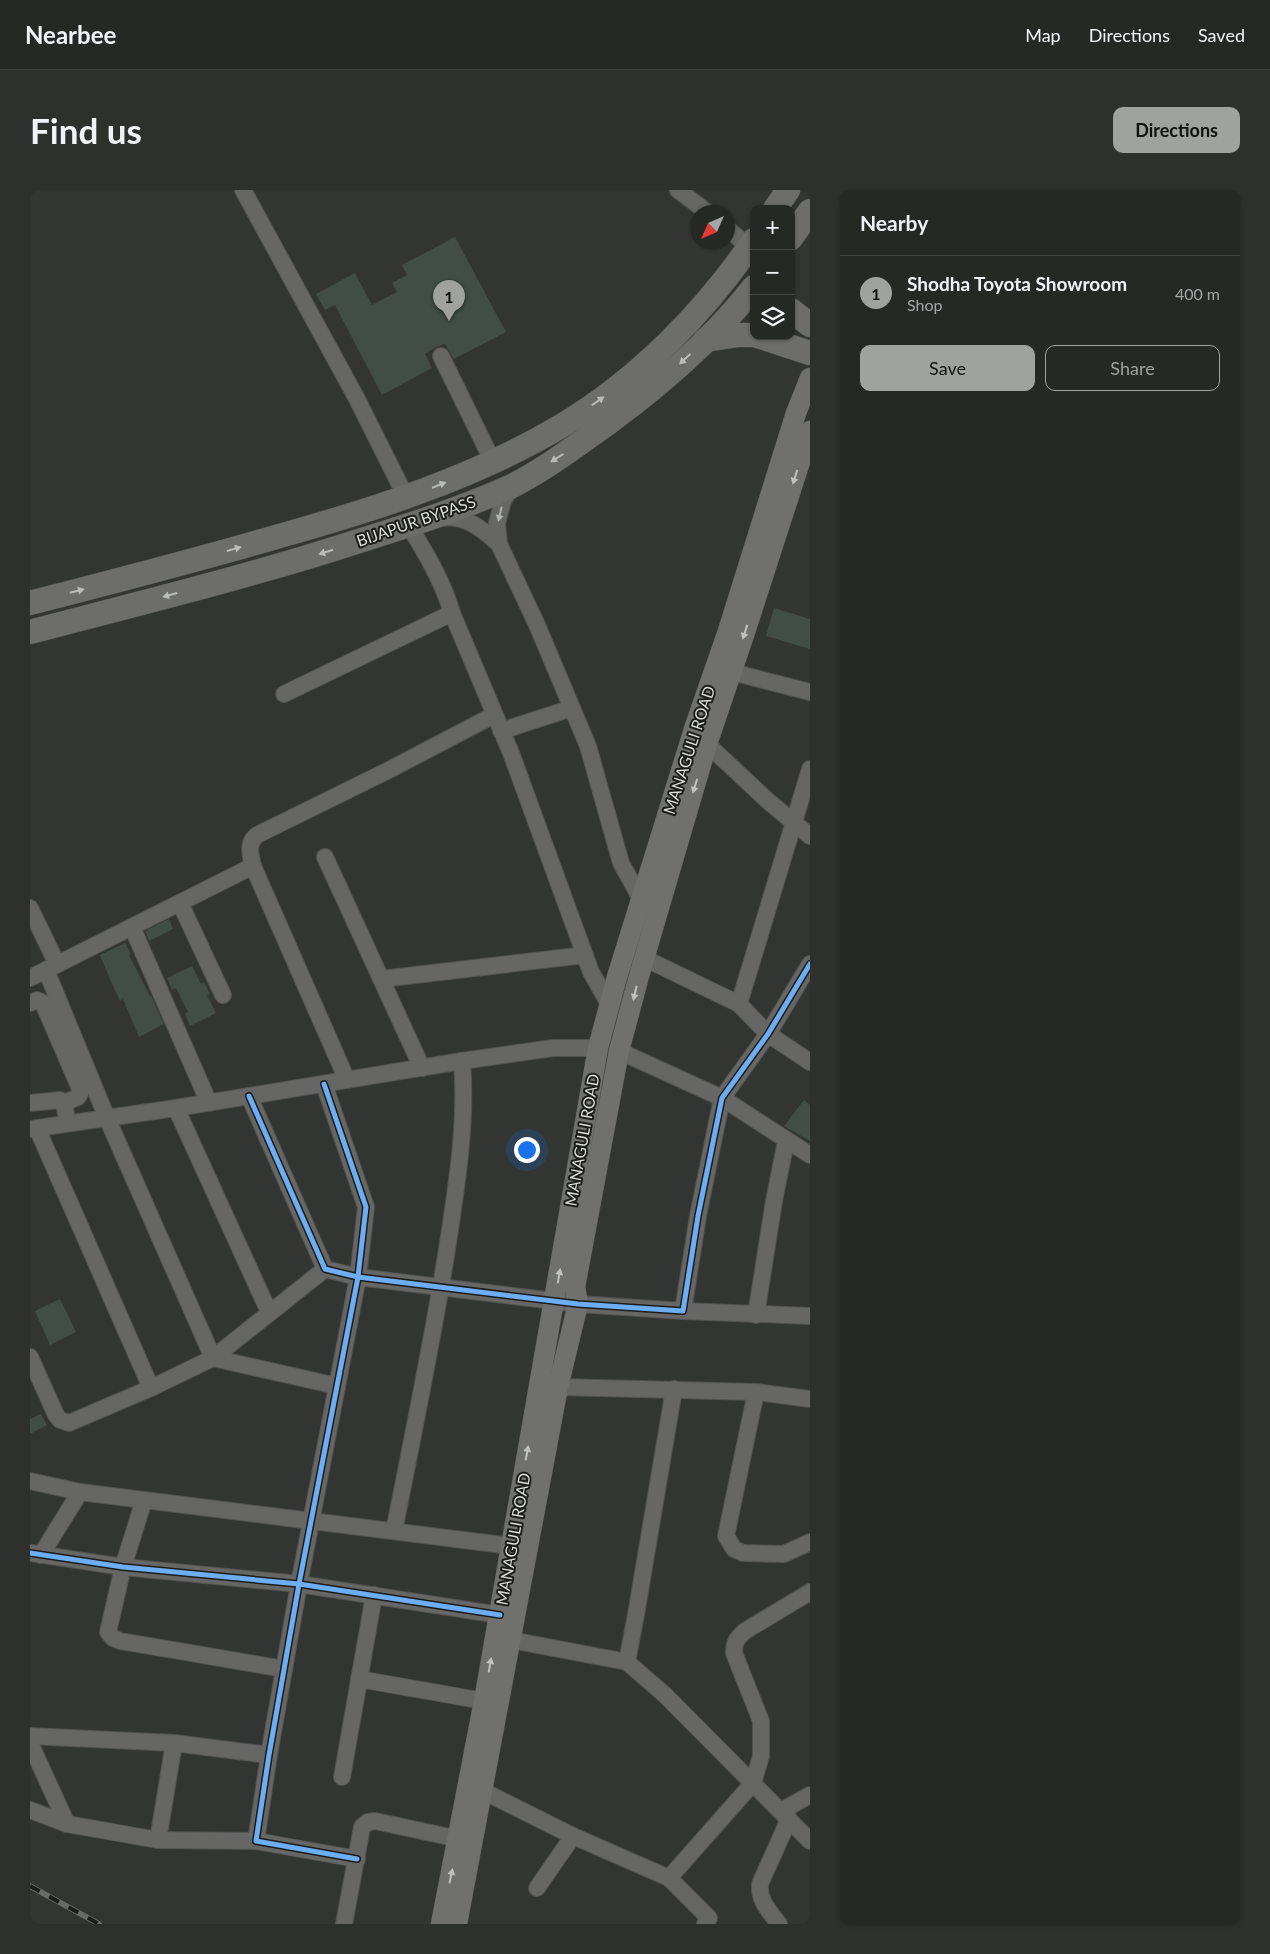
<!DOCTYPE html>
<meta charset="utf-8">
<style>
body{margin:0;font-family:Lato,sans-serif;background:#2e302e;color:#f1f3f6}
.controls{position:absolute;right:15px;top:15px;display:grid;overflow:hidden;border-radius:10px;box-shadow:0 1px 4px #0004}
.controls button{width:45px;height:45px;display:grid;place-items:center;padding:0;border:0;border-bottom:1px solid #424443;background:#262826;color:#f1f3f6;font:25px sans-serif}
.compass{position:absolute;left:660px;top:15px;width:45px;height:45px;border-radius:50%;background:#262826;box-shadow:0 1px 4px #0004;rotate:225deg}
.you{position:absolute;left:496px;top:959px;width:18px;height:18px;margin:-12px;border:4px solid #fff;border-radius:50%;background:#1a73e8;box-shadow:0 0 0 8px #1a73e833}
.badge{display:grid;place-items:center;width:32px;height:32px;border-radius:50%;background:#a0a29f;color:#111;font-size:16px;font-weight:700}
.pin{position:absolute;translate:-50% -41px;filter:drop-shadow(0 1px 2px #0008)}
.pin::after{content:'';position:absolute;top:26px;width:18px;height:15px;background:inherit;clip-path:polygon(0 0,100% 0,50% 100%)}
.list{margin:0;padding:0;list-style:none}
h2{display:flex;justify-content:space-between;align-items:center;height:65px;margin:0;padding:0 20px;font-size:21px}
h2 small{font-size:16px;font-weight:400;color:#a4a6a7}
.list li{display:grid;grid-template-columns:32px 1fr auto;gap:15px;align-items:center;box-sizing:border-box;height:75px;padding:0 20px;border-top:1px solid #424443}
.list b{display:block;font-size:19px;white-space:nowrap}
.list p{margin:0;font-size:16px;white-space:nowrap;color:#a4a6a7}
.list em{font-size:16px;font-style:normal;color:#a4a6a7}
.actions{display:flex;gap:10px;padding:15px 20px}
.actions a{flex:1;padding:11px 0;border:1px solid #a0a29f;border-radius:10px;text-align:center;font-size:18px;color:#a0a29f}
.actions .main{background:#a0a29f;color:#111}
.icon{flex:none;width:28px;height:28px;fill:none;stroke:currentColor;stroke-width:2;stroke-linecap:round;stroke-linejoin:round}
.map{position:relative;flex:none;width:780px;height:1734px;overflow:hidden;border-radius:10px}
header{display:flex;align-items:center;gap:30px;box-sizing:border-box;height:70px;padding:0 25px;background:#262826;border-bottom:1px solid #424443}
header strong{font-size:24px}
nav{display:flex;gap:28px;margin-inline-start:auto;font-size:18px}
.intro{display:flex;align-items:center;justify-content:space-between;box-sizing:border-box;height:120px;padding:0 30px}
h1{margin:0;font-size:35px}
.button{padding:12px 22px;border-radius:10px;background:#a0a29f;color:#111;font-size:18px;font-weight:700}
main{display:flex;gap:30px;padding:0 30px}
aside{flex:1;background:#262826;border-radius:10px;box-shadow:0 1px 4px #0004}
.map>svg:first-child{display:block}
</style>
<header>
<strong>Nearbee</strong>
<nav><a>Map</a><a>Directions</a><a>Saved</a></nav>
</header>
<div class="intro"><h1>Find us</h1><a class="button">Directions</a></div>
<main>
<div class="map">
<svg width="780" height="1734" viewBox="0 0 780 1734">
<rect width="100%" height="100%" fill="#333532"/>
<!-- building -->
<g fill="#414d46">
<polygon points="425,47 476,142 424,169 415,154 406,157 395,164 402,178 352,205 305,115 295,120 286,104 325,83 342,115 367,102 362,93 377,85 372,75"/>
<polygon points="744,418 780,429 780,459 736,446"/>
<polygon points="139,729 143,739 119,751 115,741"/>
<polygon points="95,753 101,764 99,765 120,806 121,805 134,834 109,847 93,809 90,811 82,794 70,765"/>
<polygon points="162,776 171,794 174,792 180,804 177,805 186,823 160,836 155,824 158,822 146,798 142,800 137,788"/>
<polygon points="774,910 780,915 780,951 754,936"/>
<polygon points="30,1109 46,1142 20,1155 5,1121"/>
<polygon points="11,1224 17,1235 0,1244 0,1229"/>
</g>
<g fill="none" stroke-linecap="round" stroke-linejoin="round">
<!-- minor casing -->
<g stroke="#515251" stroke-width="18">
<g id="minor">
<polyline points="213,0 327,209 376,307"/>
<polyline points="648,0 677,22"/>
<polyline points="698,39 719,57"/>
<polyline points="411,166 463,272"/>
<polyline points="482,296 473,311 467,333 469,354 507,435 558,556 591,673 612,711"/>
<path d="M410,328C436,325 451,338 469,354"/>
<path d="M379,336C396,363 413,392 422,423L481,563L561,782L579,814"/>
<polyline points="690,479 780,502"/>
<polyline points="254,504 422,423"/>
<polyline points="471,541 542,518"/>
<polyline points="677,554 738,611 780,646"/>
<polyline points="295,667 392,878"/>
<path d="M223,676C221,665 216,654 227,645L357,581L464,525"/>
<polyline points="150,713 193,805"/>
<polyline points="0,718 27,774"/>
<polyline points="102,737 179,913"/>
<polyline points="614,768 709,814 738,844 780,872"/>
<polyline points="16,780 77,928 183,1168 307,1196"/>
<polyline points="0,788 223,676 317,890"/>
<polyline points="351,789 555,765"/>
<polyline points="0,813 7,810 13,813 51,901 48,907 34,913"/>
<polyline points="709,814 780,579"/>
<polyline points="589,861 692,908 780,965"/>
<polyline points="219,906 295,1079 328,1087 548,1114 653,1121 668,1026 692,908 738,844 780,774"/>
<polyline points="0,913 30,910 34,913 36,924"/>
<polyline points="146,918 239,1122"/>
<polyline points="7,938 121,1198 183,1168 295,1079"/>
<polyline points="0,939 146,918 432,871 523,858 568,858"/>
<polyline points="653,1121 780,1126"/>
<polyline points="726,1125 744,1011 756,951"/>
<polyline points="0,1167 26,1225 30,1230 39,1233 121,1198"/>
<polyline points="528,1197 726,1202 780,1209"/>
<polyline points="726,1202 696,1346 704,1359 713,1363 754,1364 780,1352"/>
<polyline points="0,1291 50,1302 11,1365"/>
<polyline points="50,1302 481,1356"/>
<polyline points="114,1310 93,1377 78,1442 83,1448 90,1451 254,1479"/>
<path d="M364,1341C383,1245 403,1149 418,1053C427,993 437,932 432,871"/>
<polyline points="0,1363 93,1377 269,1394 328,1087 336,1017 294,894"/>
<polyline points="481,1450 597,1472 635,1505 780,1651"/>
<polyline points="597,1472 607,1419 644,1199"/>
<polyline points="329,1489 454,1511"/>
<polyline points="0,1546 144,1553 128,1650 37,1634 0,1620"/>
<polyline points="0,1553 37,1634"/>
<polyline points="144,1553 239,1565"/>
<polyline points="312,1587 344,1405"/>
<polyline points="453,1601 543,1646 639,1688"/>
<polyline points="751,1621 780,1605"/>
<polyline points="128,1650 226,1651"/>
<polyline points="327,1669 226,1651 239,1565 269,1394 470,1425"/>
<polyline points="507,1698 543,1646"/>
<polyline points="314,1734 332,1637 338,1632 345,1631 429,1649"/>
<path d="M675,1734L679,1728L639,1688L723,1593L731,1566V1531L704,1463C704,1452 707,1448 715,1441L780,1402"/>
<path d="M749,1734C740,1722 728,1710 730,1694L759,1629"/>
</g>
</g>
<!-- major casing -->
<g stroke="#515251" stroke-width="21">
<g id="major">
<polyline points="411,1734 454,1511 568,858 587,787 665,536 698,441 766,223 780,188"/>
<polyline points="427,1734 528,1197 548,1114 545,1097 589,861 609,786 677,554 714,445 780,241"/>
</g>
</g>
<!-- highway casing -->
<g stroke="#515251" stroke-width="25">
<g id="highway">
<polyline points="745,19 758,0"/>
<polyline points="761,48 780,21"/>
<polyline points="761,120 780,135"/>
<polyline points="728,146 780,163"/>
<polyline points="675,150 708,145 724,145"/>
<path d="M0,413C82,392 164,371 246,347C346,319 444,288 533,235C609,189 674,123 724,50"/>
<path d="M0,442C110,413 221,386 329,351C380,335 431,319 480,297C504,285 528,269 550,253C612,210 677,157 724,97"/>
</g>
</g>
<!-- minor -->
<use href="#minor" stroke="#666665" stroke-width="16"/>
<!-- major -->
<use href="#major" stroke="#70716f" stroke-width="20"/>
<!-- highway -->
<use href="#highway" stroke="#6d6e6c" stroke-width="24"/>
<!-- rail casing -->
<g stroke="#6a6b69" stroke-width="5.5">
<polyline id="rail" points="0,1696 69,1734"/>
</g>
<!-- rail -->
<use href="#rail" stroke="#1c1d1b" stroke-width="4" stroke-dasharray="11" stroke-linecap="butt"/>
<!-- cycleway casing -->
<g stroke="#1c1d1b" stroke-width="8">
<g id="cycleway">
<polyline points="219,906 295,1079 328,1087 548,1114 653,1121 668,1026 692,908 738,844 780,774"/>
<polyline points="0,1363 93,1377 269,1394 328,1087 336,1017 294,894"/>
<polyline points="327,1669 226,1651 239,1565 269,1394 470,1425"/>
</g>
</g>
<!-- cycleway -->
<use href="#cycleway" stroke="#6dadf4" stroke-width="5"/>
</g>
<!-- one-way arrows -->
<defs><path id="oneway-solid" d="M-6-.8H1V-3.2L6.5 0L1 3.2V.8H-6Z" transform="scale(1.25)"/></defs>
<g fill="#b9bcb9">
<use href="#oneway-solid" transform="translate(655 169) rotate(137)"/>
<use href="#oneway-solid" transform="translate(568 211) rotate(-35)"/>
<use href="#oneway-solid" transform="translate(527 268) rotate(148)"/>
<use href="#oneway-solid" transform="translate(409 295) rotate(-22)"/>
<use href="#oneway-solid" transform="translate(204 359) rotate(-16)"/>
<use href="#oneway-solid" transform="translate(296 362) rotate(162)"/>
<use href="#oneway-solid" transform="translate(47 401) rotate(-14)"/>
<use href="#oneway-solid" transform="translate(140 405) rotate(165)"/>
</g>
<g fill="#c0c2bf">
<use href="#oneway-solid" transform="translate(765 287) rotate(108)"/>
<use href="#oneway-solid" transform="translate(715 442) rotate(108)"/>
<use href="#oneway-solid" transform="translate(665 596) rotate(107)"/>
<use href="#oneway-solid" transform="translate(605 803) rotate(103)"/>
<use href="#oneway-solid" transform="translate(529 1086) rotate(-80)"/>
<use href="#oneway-solid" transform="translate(497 1263) rotate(-80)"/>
<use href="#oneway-solid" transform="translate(460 1475) rotate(-80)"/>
<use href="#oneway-solid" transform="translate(421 1686) rotate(-78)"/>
</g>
<use fill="#b1b3b1" href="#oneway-solid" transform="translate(470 324) rotate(103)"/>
<g text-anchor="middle" stroke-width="4" stroke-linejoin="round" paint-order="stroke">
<!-- street labels -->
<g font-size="16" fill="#daddda" stroke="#1c1d1b">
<text transform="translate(386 331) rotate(-19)" y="6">BIJAPUR BYPASS</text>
<text transform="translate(659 560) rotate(-72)" y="6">MANAGULI ROAD</text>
<text transform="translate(552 950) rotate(-80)" y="6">MANAGULI ROAD</text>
<text transform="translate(483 1349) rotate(-80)" y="6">MANAGULI ROAD</text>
</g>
</g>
</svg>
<div class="controls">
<button>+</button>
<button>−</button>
<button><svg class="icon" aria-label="layers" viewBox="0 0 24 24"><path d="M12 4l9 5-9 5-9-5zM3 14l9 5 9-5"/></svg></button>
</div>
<svg class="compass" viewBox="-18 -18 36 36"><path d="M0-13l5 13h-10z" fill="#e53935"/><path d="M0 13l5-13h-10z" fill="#a4a6a7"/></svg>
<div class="you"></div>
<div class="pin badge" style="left:419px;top:131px">1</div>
</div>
<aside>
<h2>Nearby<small></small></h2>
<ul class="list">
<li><span class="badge">1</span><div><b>Shodha Toyota Showroom</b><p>Shop</p></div><em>400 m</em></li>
</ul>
<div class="actions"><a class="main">Save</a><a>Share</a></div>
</aside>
</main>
